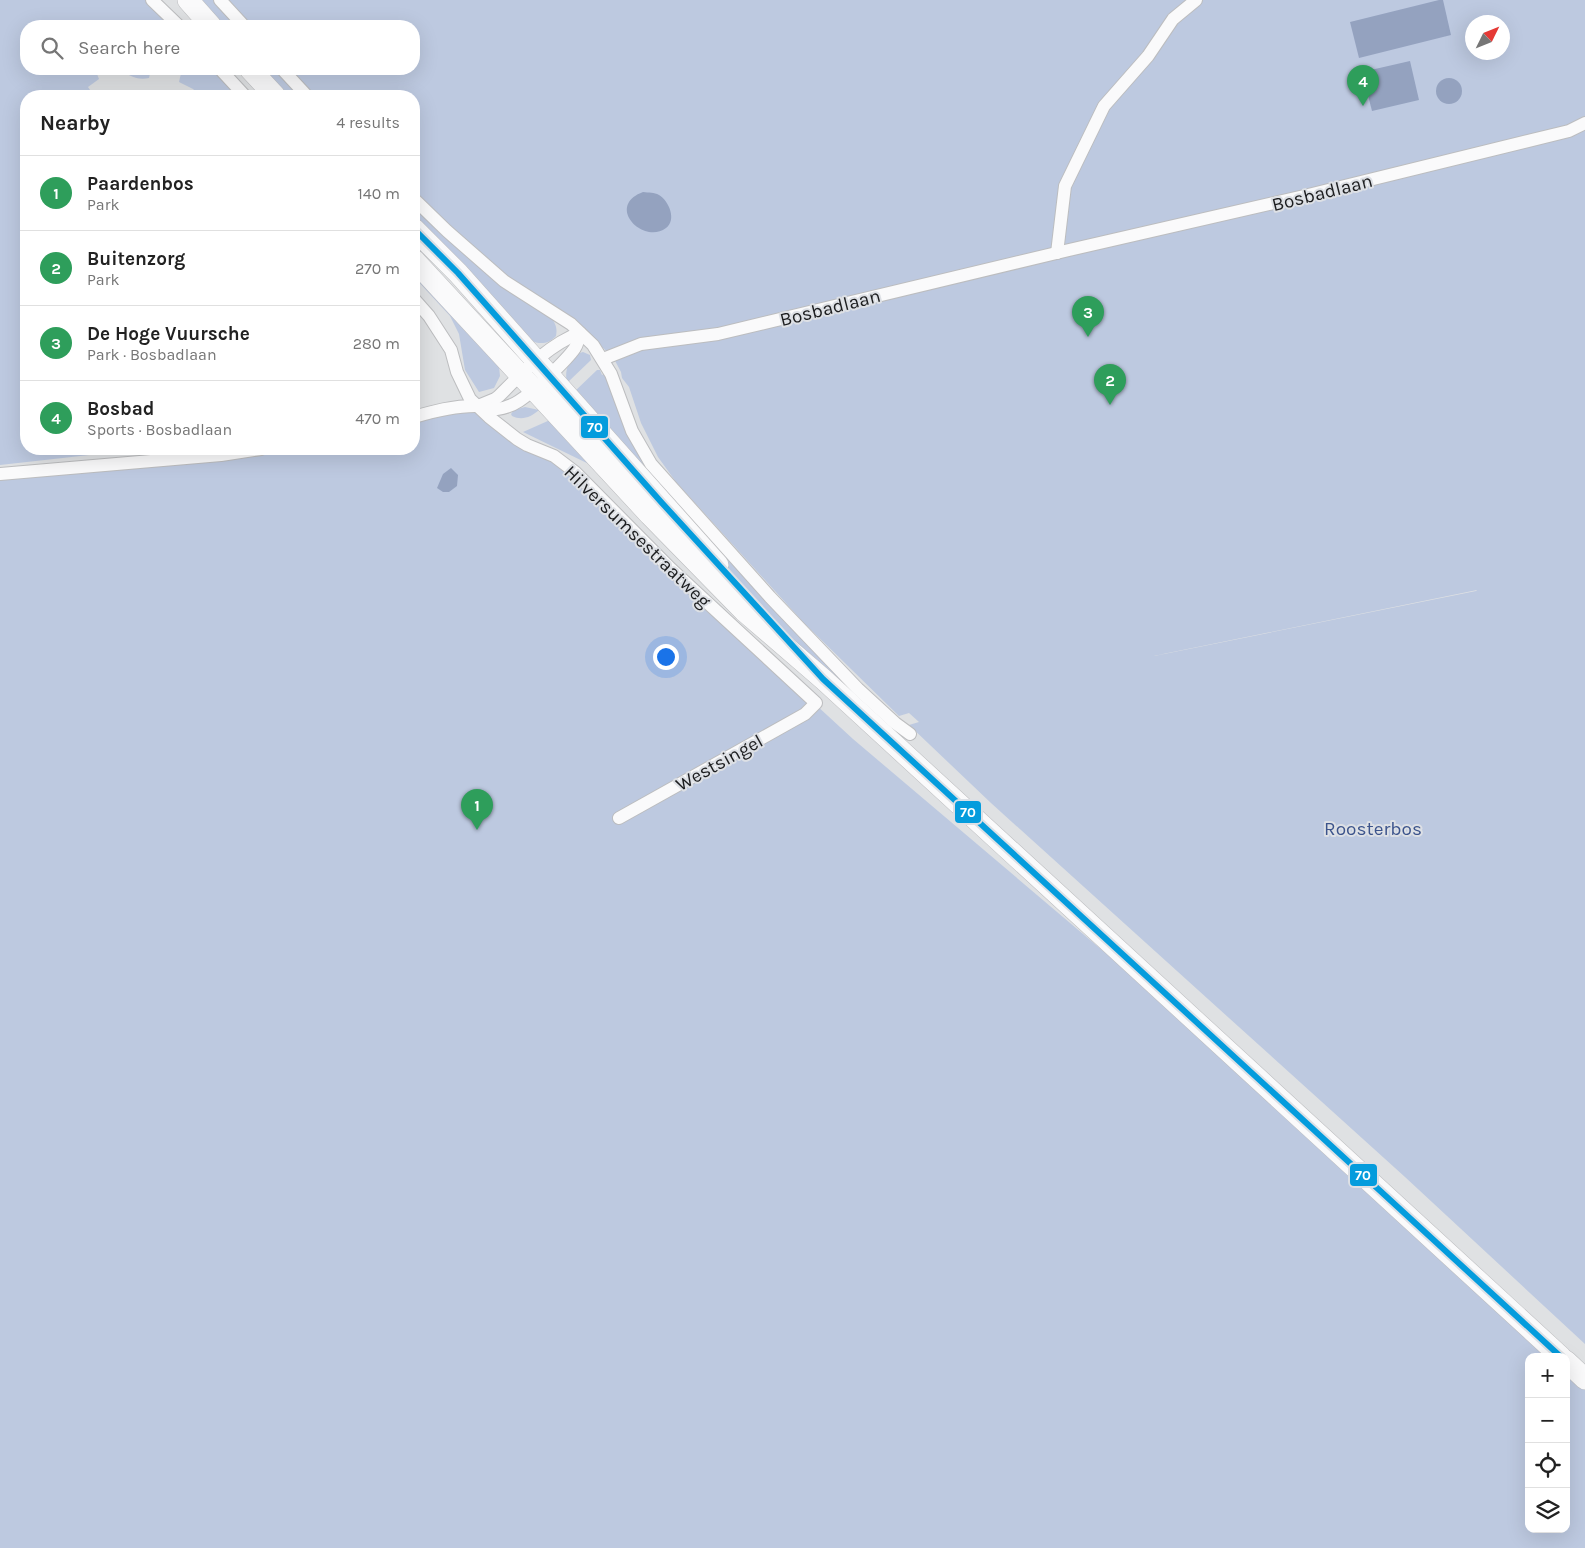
<!DOCTYPE html>
<meta charset="utf-8">
<style>
body{margin:0;font-family:Karla,sans-serif;background:#f2f2f2;color:#222}
.controls{position:absolute;right:15px;bottom:15px;display:grid;overflow:hidden;border-radius:10px;box-shadow:0 5px 20px #0002}
.controls button{width:45px;height:45px;display:grid;place-items:center;padding:0;border:0;border-bottom:1px solid #e0e0e0;background:#fff;color:#222;font:25px sans-serif}
.compass{position:absolute;left:1465px;top:15px;width:45px;height:45px;border-radius:50%;background:#fff;box-shadow:0 5px 20px #0002;rotate:47deg}
.you{position:absolute;left:665px;top:656px;width:18px;height:18px;margin:-12px;border:4px solid #fff;border-radius:50%;background:#1a73e8;box-shadow:0 0 0 8px #1a73e833}
.badge{display:grid;place-items:center;width:32px;height:32px;border-radius:50%;background:#606264;color:#fff;font-size:16px;font-weight:700}
.pin{position:absolute;translate:-50% -41px;filter:drop-shadow(0 1px 2px #0008)}
.pin::after{content:'';position:absolute;top:26px;width:18px;height:15px;background:inherit;clip-path:polygon(0 0,100% 0,50% 100%)}
.list{margin:0;padding:0;list-style:none}
h2{display:flex;justify-content:space-between;align-items:center;height:65px;margin:0;padding:0 20px;font-size:21px}
h2 small{font-size:16px;font-weight:400;color:#767676}
.list li{display:grid;grid-template-columns:32px 1fr auto;gap:15px;align-items:center;box-sizing:border-box;height:75px;padding:0 20px;border-top:1px solid #e0e0e0}
.list b{display:block;font-size:19px;white-space:nowrap}
.list p{margin:0;font-size:16px;white-space:nowrap;color:#767676}
.list em{font-size:16px;font-style:normal;color:#767676}
.icon{flex:none;width:28px;height:28px;fill:none;stroke:currentColor;stroke-width:2;stroke-linecap:round;stroke-linejoin:round}
.map{position:relative;flex:none;width:1585px;height:1548px;overflow:hidden}
.search{position:absolute;background:#fff;box-shadow:0 5px 20px #0002;left:20px;top:20px;width:400px;height:55px;display:flex;align-items:center;gap:12px;box-sizing:border-box;padding:0 18px;border-radius:20px;color:#767676;font-size:19px}
.panel{position:absolute;background:#fff;box-shadow:0 5px 20px #0002;left:20px;top:90px;width:400px;height:365px;border-radius:20px}
.map>svg:first-child{display:block}
</style>
<div class="map">
<svg width="1585" height="1548" viewBox="0 0 1585 1548">
<rect width="100%" height="100%" fill="#dfe1e3"/>
<!-- green -->
<g fill="#bdc9e0" fill-rule="evenodd">
<polygon points="0,0 152,0 175,26 26,26 26,69 95,69 99,79 88,87 94,96 26,96 26,449 143,449 0,465"/>
<polygon points="197,0 213,0 236,26 221,26"/>
<path d="M226,0H1585V1344L1405,1177L991,803L909,725L919,722L909,713L899,716L804,623L676,482L658,457L641,423L629,387L622,378L621,372L613,357L570,318L521,288L440,217L414,193V96H315L289,69H414V26H250ZM1472,22H1502V52H1472ZM1477,590L1476,591L1154,656L1163,654Z"/>
<path d="M118,69H166L163,71L151,69L149,78C137,81 129,75 118,69Z"/>
<polygon points="182,69 213,69 238,96 201,96 193,89 179,82"/>
<polygon points="260,69 275,69 301,96 285,96"/>
<path d="M414,206L548,314C554,321 558,326 556,336C545,348 532,343 521,334L482,284L453,256L414,223Z"/>
<polygon points="414,259 498,357 500,376 494,388 479,392 465,370 459,334 450,316 414,277"/>
<path d="M583,352L590,355L591,360L567,383C564,370 569,355 583,352Z"/>
<polygon points="597,370 600,370 602,375 606,373 663,486 814,652 890,724 792,639 727,570 573,393"/>
<path d="M525,407L539,410C531,417 522,421 512,416L511,414L514,410Z"/>
<polygon points="475,411 555,463 573,476 630,533 628,536 637,544 639,542 853,739 1207,1039 1554,1357 1529,1357 1529,1529 1566,1529 1566,1368 1585,1385 1585,1548 0,1548 0,476 246,449 414,449 414,423 451,413"/>
<polygon points="550,420 593,466 523,432"/>
</g>
<!-- water -->
<g fill="#94a2bf">
<polygon points="1439,0 1443,0 1451,35 1359,58 1350,22"/>
<polygon points="1410,61 1419,100 1372,111 1362,72"/>
<circle cx="1449" cy="91" r="13"/>
<path d="M643,192C649,193 654,192 659,195C669,201 677,220 666,228C643,245 605,206 643,192Z"/>
<polygon points="451,468 458,475 457,486 449,492 443,492 437,488 443,474"/>
</g>
<g fill="none" stroke-linecap="round" stroke-linejoin="round">
<!-- minor casing -->
<g stroke="#bcbdbf" stroke-width="14">
<g id="minor">
<polyline points="152,0 179,26"/>
<polyline points="220,0 244,26"/>
<polyline points="220,69 245,96"/>
<polyline points="282,69 307,96"/>
<polyline points="414,199 447,231 504,281 571,324 593,345 611,374 632,431 651,464 770,597 858,689 895,723 910,734"/>
<polyline points="1057,253 1065,186 1104,106 1148,56 1173,19 1196,0"/>
<polyline points="414,299 429,316 451,350 457,372 470,399 489,417 517,439 527,445 554,456 575,472 671,569 816,703 805,714 619,818"/>
<polyline points="603,359 641,344 718,334 1069,250 1304,196 1569,131 1585,123"/>
<path d="M478,406L495,399L499,396C522,373 549,344 580,333"/>
<path d="M414,417C434,411 453,406 475,406C482,406 489,410 497,409C505,408 513,405 519,401C533,392 566,361 575,348C578,343 579,338 580,333"/>
<polyline points="0,474 221,455 261,449"/>
</g>
</g>
<!-- primary casing -->
<g stroke="#bcbdbf" stroke-width="22">
<g id="primary">
<polyline points="188,0 211,26"/>
<polyline points="250,69 275,96"/>
<polyline points="414,229 458,273 718,565"/>
<polyline points="414,260 650,515 744,611 823,679 1561,1357"/>
<polyline points="1566,1361 1585,1379"/>
</g>
</g>
<!-- minor -->
<use href="#minor" stroke="#fafafb" stroke-width="12"/>
<!-- primary -->
<use href="#primary" stroke="#fafafb" stroke-width="21"/>
<!-- bus-1 casing -->
<g stroke="#dde0e5" stroke-width="10">
<polyline id="bus-1" points="414,229 458,273 662,503 823,679 1561,1357"/>
</g>
<!-- bus-1 -->
<use href="#bus-1" stroke="#049cdd" stroke-width="6"/>
</g>
<g text-anchor="middle" stroke-width="4" stroke-linejoin="round" paint-order="stroke">
<!-- street labels -->
<g font-size="19" fill="#1c1d1f" stroke="#dde0e5">
<text transform="translate(1322 192) rotate(-14)" y="7">Bosbadlaan</text>
<text transform="translate(830 307) rotate(-14)" y="7">Bosbadlaan</text>
<text transform="translate(638 536) rotate(44)" y="7">Hilversumsestraatweg</text>
<text transform="translate(719 762) rotate(-29)" y="7">Westsingel</text>
</g>
<!-- park labels -->
<g font-size="19" fill="#3c548c" stroke="#dde0e5">
<text x="1373" y="835">Roosterbos</text>
</g>
</g>
<g stroke="#dde0e5" stroke-width="2">
<rect x="580" y="415" width="29" height="24" rx="5" fill="#049cdd"/>
<rect x="954" y="800" width="28" height="24" rx="5" fill="#049cdd"/>
<rect x="1349" y="1163" width="29" height="24" rx="5" fill="#049cdd"/>
</g>
<g font-size="14" text-anchor="middle" font-weight="bold" fill="#fff">
<text x="595" y="432">70</text>
<text x="968" y="817">70</text>
<text x="1363" y="1180">70</text>
</g>
</svg>
<div class="controls">
<button>+</button>
<button>−</button>
<button><svg class="icon" aria-label="locate" viewBox="0 0 24 24"><circle cx="12" cy="12" r="6"/><path d="M12 2v4M12 18v4M2 12h4M18 12h4"/></svg></button>
<button><svg class="icon" aria-label="layers" viewBox="0 0 24 24"><path d="M12 4l9 5-9 5-9-5zM3 14l9 5 9-5"/></svg></button>
</div>
<svg class="compass" viewBox="-18 -18 36 36"><path d="M0-13l5 13h-10z" fill="#e53935"/><path d="M0 13l5-13h-10z" fill="#767676"/></svg>
<div class="you"></div>
<div class="pin badge" style="left:477px;top:830px;background:#2e9e5b">1</div>
<div class="pin badge" style="left:1110px;top:405px;background:#2e9e5b">2</div>
<div class="pin badge" style="left:1088px;top:337px;background:#2e9e5b">3</div>
<div class="pin badge" style="left:1363px;top:106px;background:#2e9e5b">4</div>
<div class="search"><svg class="icon" aria-label="search" viewBox="0 0 24 24"><circle cx="10" cy="10" r="6"/><path d="M15 15l6 6"/></svg>Search here</div>
<section class="panel">
<h2>Nearby<small>4 results</small></h2>
<ul class="list">
<li><span class="badge" style="background:#2e9e5b">1</span><div><b>Paardenbos</b><p>Park</p></div><em>140 m</em></li>
<li><span class="badge" style="background:#2e9e5b">2</span><div><b>Buitenzorg</b><p>Park</p></div><em>270 m</em></li>
<li><span class="badge" style="background:#2e9e5b">3</span><div><b>De Hoge Vuursche</b><p>Park · Bosbadlaan</p></div><em>280 m</em></li>
<li><span class="badge" style="background:#2e9e5b">4</span><div><b>Bosbad</b><p>Sports · Bosbadlaan</p></div><em>470 m</em></li>
</ul>
</section>
</div>
